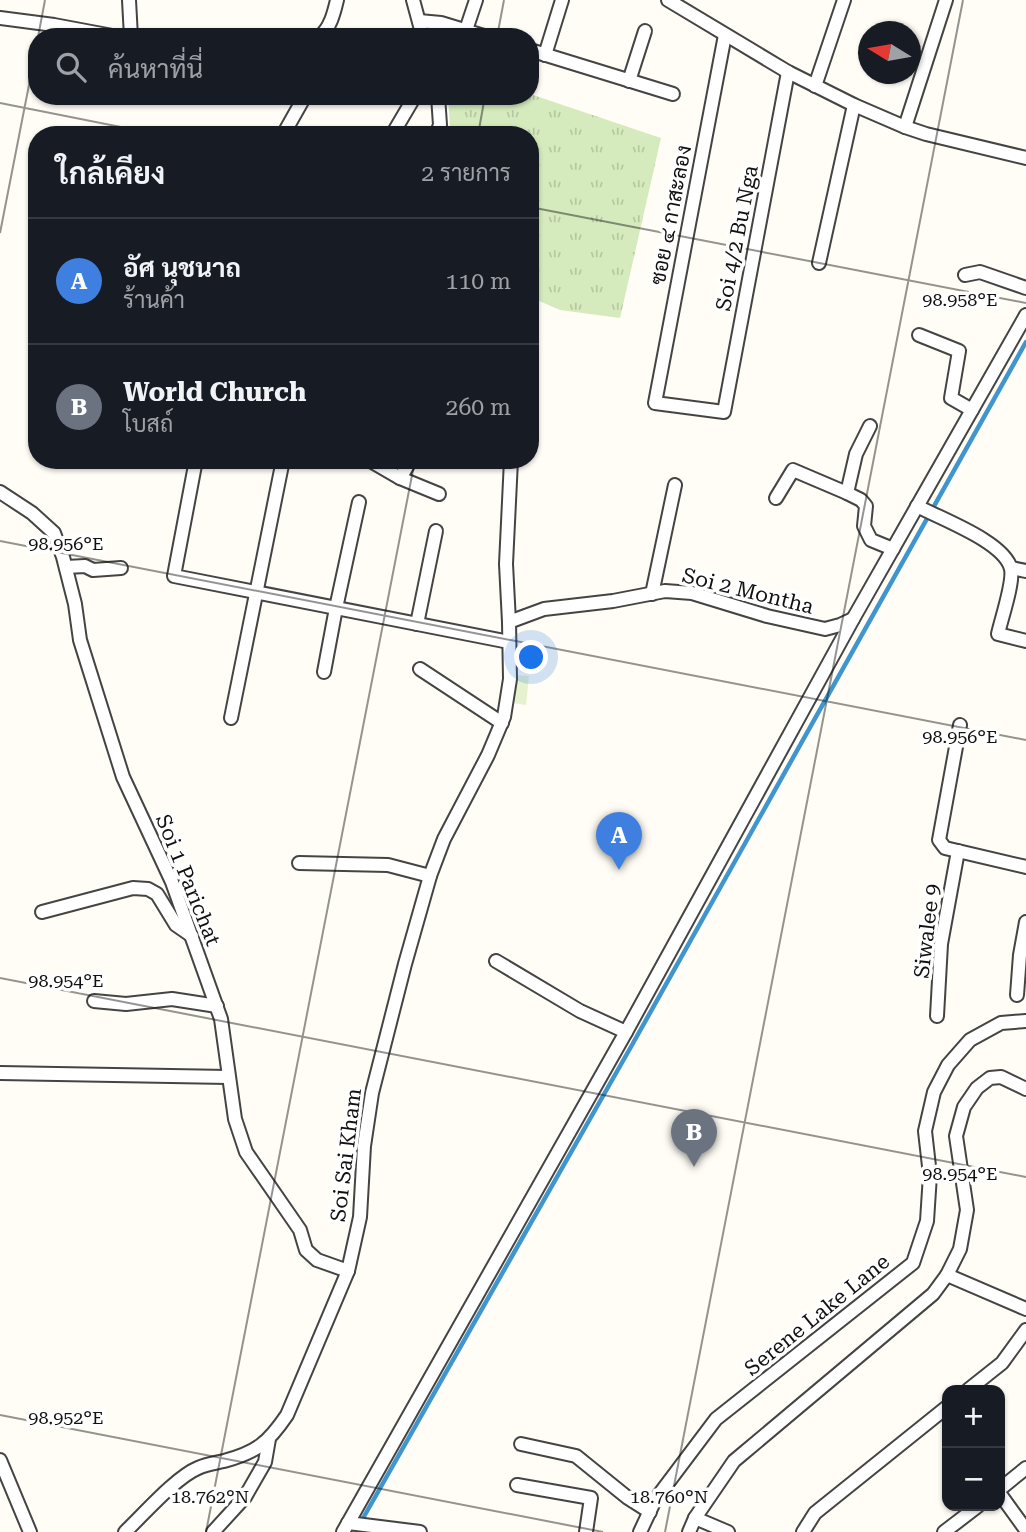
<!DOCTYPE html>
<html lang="th">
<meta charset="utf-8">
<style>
body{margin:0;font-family:"Roboto Serif",Sarabun,serif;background:#20242c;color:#f1f3f6}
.controls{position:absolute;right:21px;bottom:21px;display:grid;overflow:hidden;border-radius:14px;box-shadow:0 2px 5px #0004}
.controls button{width:63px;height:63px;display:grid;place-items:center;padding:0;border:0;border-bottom:2px solid #363941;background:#171b24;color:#f1f3f6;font:35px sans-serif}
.compass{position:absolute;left:858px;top:21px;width:63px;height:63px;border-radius:50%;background:#171b24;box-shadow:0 2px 5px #0004;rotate:281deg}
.you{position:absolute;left:532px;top:658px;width:24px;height:24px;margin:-18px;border:5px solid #fff;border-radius:50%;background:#1a73e8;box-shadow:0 0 0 10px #1a73e833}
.badge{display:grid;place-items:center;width:46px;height:46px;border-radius:50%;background:#c4262e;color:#fff;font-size:23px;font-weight:700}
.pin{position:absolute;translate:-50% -58px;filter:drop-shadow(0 2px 4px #0008)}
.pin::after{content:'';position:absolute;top:37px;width:24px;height:21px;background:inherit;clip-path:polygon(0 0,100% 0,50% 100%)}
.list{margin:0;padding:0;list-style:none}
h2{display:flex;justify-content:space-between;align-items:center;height:91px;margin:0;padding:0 28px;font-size:30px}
h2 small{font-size:23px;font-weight:400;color:#9ea1a6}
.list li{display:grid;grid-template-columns:46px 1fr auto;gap:21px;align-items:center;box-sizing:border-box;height:126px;padding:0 28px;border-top:2px solid #363941}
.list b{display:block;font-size:26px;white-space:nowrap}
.list p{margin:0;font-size:23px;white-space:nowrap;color:#9ea1a6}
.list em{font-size:23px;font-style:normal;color:#9ea1a6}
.icon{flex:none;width:38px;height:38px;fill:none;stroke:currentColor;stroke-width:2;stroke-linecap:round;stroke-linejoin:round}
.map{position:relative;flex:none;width:1026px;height:1532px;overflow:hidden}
.search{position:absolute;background:#171b24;box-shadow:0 2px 5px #0004;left:28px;top:28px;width:511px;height:77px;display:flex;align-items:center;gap:18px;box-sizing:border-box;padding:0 24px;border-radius:28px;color:#9ea1a6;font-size:26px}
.panel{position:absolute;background:#171b24;box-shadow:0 2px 5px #0004;left:28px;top:126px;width:511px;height:343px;border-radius:28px}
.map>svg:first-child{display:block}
</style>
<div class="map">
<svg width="1026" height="1532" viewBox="0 0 1026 1532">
<defs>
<pattern id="grass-tufts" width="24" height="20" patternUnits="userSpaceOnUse" patternTransform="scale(1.75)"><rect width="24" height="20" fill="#d5ebbd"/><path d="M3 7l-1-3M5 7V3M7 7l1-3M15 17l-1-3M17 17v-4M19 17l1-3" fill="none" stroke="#b6c8a1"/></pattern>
</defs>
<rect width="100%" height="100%" fill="#fffdf5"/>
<!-- grass -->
<polygon fill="url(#grass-tufts)" points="530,94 661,138 620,318 560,310 530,297 530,135 447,135 450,127 448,96 530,96"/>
<!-- pitch -->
<polygon fill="#e6f2cf" points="515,675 529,676 526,705 513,703"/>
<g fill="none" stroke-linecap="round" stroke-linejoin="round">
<!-- stream -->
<polyline stroke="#3f96cf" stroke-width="4.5" points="362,1520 632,1045 1026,342"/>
<!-- street casing -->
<g stroke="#444" stroke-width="16">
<g id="street">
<polyline points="129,0 131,37"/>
<polyline points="413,0 423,37"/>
<polyline points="668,0 788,72 854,105 905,127 926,134 1026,158"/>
<polyline points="0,18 54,25 118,37"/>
<polyline points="419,21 441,23 487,37"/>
<polyline points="466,30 476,0"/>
<polyline points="725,35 655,403 724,412 788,72"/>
<path d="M319,37C330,29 334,13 337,0"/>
<polyline points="530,50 673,94"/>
<polyline points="545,55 562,0"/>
<polyline points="629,81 645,31"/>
<polyline points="815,86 844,0"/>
<polyline points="905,127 946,0"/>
<polyline points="283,135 305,96"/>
<polyline points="392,135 415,96"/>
<polyline points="436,135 440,125 438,96"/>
<polyline points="819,263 854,105"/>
<polyline points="965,275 980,272 1026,288"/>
<polyline points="919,335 959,351 951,398 972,410"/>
<polyline points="870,426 856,454 847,493 861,500 866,506 864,526 871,540 893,549"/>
<polyline points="196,460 174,576 509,642"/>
<polyline points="369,460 400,478 439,494"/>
<polyline points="400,478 411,460"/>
<polyline points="0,492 32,513 54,533 63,557 75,604 80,640 123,777 172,882 221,1019 235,1119 246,1152 300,1230 306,1250 317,1260 348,1271"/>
<polyline points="776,498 793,470 847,493"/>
<path d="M917,506C941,519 1005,542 1011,569C1014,582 1001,620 998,634L1026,641"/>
<polyline points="66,567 85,566 93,570 121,568"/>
<polyline points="1011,568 1026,571"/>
<polyline points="652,594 675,485"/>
<polyline points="509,622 544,609 613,601 665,591 692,593 767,616 825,629 840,625 853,619"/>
<polyline points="417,624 436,531"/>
<polyline points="420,669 502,723"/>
<polyline points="324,672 336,608 359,502"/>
<polyline points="231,718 283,460"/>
<polyline points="960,725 939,840 945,848 1026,867"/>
<polyline points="299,863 388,865 430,876"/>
<polyline points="42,912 133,888 148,889 157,894 176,925 192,936"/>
<polyline points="496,961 580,1011 626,1032"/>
<polyline points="1017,995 1020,955 1026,922"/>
<polyline points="94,1001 126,1004 172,999 217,1006"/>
<polyline points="937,1016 941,944 958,851"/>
<polyline points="0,1073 228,1077"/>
<polyline points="947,1275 1026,1309"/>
<polyline points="968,1390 1002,1363 1026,1330"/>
<polyline points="521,1444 576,1456 628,1498 650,1512"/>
<polyline points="0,1460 30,1532"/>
<polyline points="517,1485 591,1498 586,1532"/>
<polyline points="1000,1489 1026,1468"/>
<polyline points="1000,1494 1026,1530"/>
<polyline points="695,1518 728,1532"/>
<polyline points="348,1523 420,1532"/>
<path d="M125,1532C143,1515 176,1477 198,1468C206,1464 215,1463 224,1461C257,1452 268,1443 287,1415L348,1271L360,1217L364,1146L372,1093L405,964L430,876L444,839L488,755L504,717L510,679L509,622L506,564L511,460"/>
<polyline points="213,1532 245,1497 265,1462 269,1439"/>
<polyline points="343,1532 626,1032 853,619 1026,315"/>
<polyline points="640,1532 655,1500 716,1419 913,1263 927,1221 930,1175 925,1131 934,1092 948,1065 970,1040 1001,1023 1026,1021"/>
<polyline points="689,1532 695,1518 734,1461 933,1294 947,1275 960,1249 967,1210 956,1136 964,1107 977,1088 990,1078 1001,1077 1026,1089"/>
<polyline points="803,1532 815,1513 947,1407"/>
<polyline points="944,1532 978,1506"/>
</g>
</g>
<!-- street -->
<use href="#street" stroke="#fff" stroke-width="12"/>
</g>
<!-- ticks -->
<path fill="none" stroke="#111" stroke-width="2" stroke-opacity="0.45" d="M38,37L45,0M497,37L504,0M0,103L161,135M478,135L485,96M530,207L1026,303M0,233L37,44M0,541L1026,740M0,978L1026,1177M0,1415L603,1532M206,1532L415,460M665,1532L963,0"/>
<g text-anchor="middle" stroke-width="7" stroke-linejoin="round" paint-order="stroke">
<!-- street labels -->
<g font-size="21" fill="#111" stroke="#fff">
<text transform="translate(671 215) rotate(-79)" y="7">ซอย ๔ กาสะลอง</text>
<text transform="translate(737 238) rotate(-79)" y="7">Soi 4/2 Bu Nga</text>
<text transform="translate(748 591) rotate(14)" y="7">Soi 2 Montha</text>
<text transform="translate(188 880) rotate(68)" y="7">Soi 1 Parichat</text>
<text transform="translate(927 931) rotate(-83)" y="7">Siwalee 9</text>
<text transform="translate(346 1155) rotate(-83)" y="7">Soi Sai Kham</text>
<text transform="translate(817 1315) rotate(-39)" y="7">Serene Lake Lane</text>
</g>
</g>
<g font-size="18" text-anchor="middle" fill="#111" stroke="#fff" stroke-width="7" stroke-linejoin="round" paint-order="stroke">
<text x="960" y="306">98.958°E</text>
<text x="66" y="550">98.956°E</text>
<text x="960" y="743">98.956°E</text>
<text x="66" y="987">98.954°E</text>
<text x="960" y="1180">98.954°E</text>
<text x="66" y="1424">98.952°E</text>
<text x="210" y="1503">18.762°N</text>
<text x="669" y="1503">18.760°N</text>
</g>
</svg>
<div class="controls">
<button>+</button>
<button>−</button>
</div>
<svg class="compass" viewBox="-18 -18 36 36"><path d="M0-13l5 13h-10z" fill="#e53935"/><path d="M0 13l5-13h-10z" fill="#9ea1a6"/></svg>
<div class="you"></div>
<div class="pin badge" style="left:619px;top:870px;background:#3f7fe0">A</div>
<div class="pin badge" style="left:694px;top:1167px;background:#6b7280">B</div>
<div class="search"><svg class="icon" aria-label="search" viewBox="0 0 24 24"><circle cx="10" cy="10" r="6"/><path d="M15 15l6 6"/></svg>ค้นหาที่นี่</div>
<section class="panel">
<h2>ใกล้เคียง<small>2 รายการ</small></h2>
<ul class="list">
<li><span class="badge" style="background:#3f7fe0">A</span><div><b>อัศ นุชนาถ</b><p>ร้านค้า</p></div><em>110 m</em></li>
<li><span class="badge" style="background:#6b7280">B</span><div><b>World Church</b><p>โบสถ์</p></div><em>260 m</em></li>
</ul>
</section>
</div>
